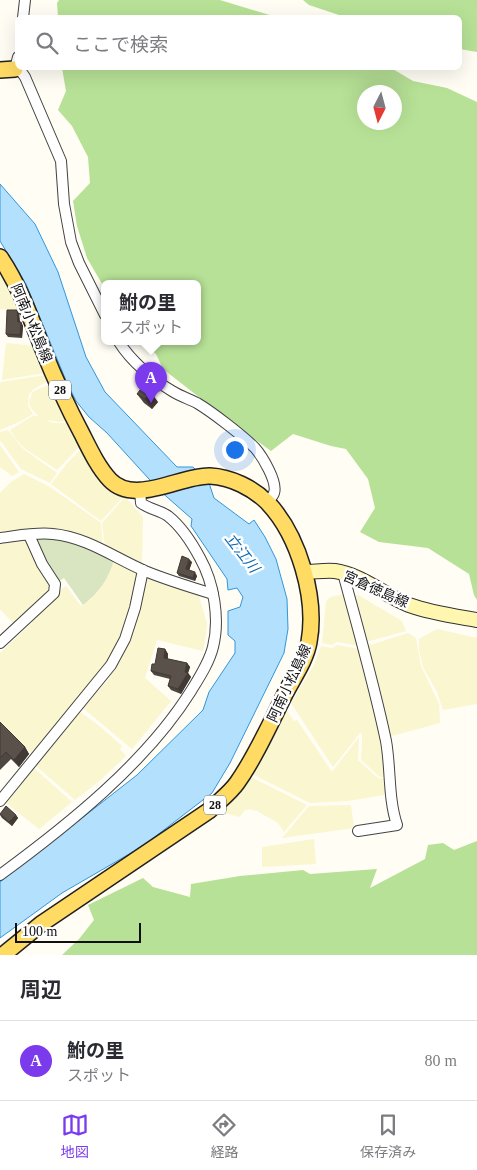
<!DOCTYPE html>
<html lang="ja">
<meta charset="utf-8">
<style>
body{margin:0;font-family:"Times New Roman","Noto Sans JP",serif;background:#f2f2f3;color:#2b2b33}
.compass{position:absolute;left:357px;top:85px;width:45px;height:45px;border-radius:50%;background:#fff;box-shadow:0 5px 20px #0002;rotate:186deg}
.scale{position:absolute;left:15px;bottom:12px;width:126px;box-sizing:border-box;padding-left:5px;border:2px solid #101010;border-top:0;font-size:14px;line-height:18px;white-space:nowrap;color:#101010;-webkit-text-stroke:4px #fff;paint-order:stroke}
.you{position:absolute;left:234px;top:449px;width:18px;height:18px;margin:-12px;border:4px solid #fff;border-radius:50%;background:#1a73e8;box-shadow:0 0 0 8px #1a73e833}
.badge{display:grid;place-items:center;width:32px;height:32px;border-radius:50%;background:#7c3aed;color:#fff;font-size:16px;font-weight:700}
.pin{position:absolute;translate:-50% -41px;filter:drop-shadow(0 1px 2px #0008)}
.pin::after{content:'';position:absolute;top:26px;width:18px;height:15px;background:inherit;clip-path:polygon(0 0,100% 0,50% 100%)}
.popup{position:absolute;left:101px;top:280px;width:100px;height:65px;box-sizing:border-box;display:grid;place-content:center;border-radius:8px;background:#fff;filter:drop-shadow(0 1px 4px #0005);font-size:16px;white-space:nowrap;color:#7c7c81}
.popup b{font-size:19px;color:#2b2b33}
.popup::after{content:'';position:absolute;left:50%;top:100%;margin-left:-10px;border:10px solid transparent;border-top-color:#fff}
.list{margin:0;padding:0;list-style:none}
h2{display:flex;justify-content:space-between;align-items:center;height:65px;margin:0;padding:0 20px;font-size:21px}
h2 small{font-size:16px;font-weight:400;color:#7c7c81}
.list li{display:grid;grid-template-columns:32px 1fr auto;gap:15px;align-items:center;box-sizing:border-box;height:80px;padding:0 20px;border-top:1px solid #e1e1e2}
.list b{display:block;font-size:19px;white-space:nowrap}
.list p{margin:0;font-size:16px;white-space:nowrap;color:#7c7c81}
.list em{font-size:16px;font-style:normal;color:#7c7c81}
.icon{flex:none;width:28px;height:28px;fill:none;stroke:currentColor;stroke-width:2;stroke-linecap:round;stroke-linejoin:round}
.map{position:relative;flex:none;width:477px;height:955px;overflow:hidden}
.search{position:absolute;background:#fff;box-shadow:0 5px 20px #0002;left:15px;right:15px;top:15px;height:55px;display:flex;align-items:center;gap:12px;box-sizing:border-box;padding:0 18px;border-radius:8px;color:#7c7c81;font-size:19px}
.sheet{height:145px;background:#fff}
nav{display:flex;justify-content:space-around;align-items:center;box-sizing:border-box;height:70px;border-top:1px solid #e1e1e2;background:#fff;font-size:14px;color:#7c7c81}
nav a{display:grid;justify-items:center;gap:2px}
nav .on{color:#7c3aed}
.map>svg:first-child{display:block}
</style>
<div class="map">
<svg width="477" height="955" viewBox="0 0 477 955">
<rect width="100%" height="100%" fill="#fffdf4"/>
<!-- farmland -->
<g fill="#f9f6d0">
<polygon points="0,273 12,291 20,311 0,309"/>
<polygon points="6,343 36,346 45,373 2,380"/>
<polygon points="46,375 48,381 34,389 29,394 28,406 33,414 19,422 0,430 0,384 1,382"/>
<polygon points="51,384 66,420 59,422 46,420 39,417 31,408 29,403 32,393 38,389"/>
<polygon points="34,415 53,423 67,423 79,447 57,470 23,447 16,439 10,430"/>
<polygon points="8,430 22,448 57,473 50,483 21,469 0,440 0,432"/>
<polygon points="0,445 19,472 12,476 0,467"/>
<polygon points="82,449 105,485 112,491 124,496 101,521 51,484 69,461"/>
<polygon points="24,474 50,487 101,523 103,547 3,535 0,530 0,493 11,482"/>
<polygon points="125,497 143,517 142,564 105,547 102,523"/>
<polygon points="26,540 51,586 50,591 14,624 0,609 0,543"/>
<polygon points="114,559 138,571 138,574 130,613 120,640 113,655 33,755 0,721 0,653 32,623 30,619 63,588 66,586 81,606 91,599 109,574"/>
<polygon points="146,576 185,589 185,591 199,596 207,624 206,635 203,651 157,640 145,678 171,701 132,749 83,708 107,681 122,658 120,656"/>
<polygon points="344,594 359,646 337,642 332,645 322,643 326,602 330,597"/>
<polygon points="358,595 402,621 406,631 366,642 353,596"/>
<polygon points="437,629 477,638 477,704 443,710 437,692 423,667 419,650 419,639"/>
<polygon points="408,633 416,638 421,666 439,704 440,723 388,737 367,646"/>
<polygon points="337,645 360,649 384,746 385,777 380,777 361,760 362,744 362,734 360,733 333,767 291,703 314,665 321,646 332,648"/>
<polygon points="285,708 294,721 297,720 332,772 359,737 358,760 378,778 386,779 386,792 384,795 348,801 310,803 252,774 258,765"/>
<polygon points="80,712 98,725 122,746 120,749 126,756 97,783 75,800 35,765"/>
<polygon points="34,768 72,802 39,829 6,803"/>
<polygon points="251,777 307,805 284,832 278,823 257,811 249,809 244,811 240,817 220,812 242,791"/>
<polygon points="351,805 354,828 282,838 309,806"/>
<polygon points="314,839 316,864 262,867 262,847"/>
</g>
<!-- forest -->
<g fill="#b7e196" fill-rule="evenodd">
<polygon points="59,0 220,0 276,17 58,17 57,3"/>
<polygon points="303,0 477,0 477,52 460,49 460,18 345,17 309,5"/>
<path d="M62,68H391L413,81L447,88L477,102V600L474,595L469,574L428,548L379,542L360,532L375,508L368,479L346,449L331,446L293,434L271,451L236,426L163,369L156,354L142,342H197V284H105V289L87,258L77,226L73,201L90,183L88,157L72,126L58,110L66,91ZM364,92H394V122H364Z"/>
<polygon points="477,841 477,955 62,955 79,939 94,920 88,905 143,878 153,887 190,897 191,884 240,876 303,870 310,874 377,869 370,888 425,859 428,845 443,843 454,850"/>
</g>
<!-- cemetery -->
<path fill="#d9e5c1" d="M35,537H59L114,559C110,577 98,594 83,605L64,578L58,582L46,563Z"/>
<!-- water -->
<polygon fill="#b3e0fc" stroke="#3296db" points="0,184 35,224 58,272 86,357 105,392 177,467 193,467 209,483 214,498 249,524 254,520 265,537 276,559 287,599 288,629 284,653 230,763 212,793 143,846 62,893 0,938 0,882 137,775 203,710 209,692 235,653 235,641 228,635 228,611 240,607 243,597 237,588 228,590 227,579 191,526 192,519 159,490 107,433 89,417 76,401 67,383 26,284 0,241"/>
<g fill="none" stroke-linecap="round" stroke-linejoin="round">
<!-- minor casing -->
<g stroke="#434343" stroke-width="12">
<g id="minor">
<polyline points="23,18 25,0"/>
<polyline points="18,57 15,69 20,70 25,77 61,161 64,204 71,242 79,263 105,315"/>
<path d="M119,342C131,361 152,379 172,391C180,396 189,399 197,403C212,412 242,435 255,448C262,456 278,482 274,493C273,497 269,499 267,502"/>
<path d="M0,538C17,536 36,532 53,534C86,537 115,558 145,571C167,580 190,587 213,594"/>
<path d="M343,573C358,629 374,684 386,741C391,769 388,798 397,825L358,831"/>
<polyline points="0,643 54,593 55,584 42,564 29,535"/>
<polyline points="0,801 111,665 125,639 135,608 143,570"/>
<path d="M0,875C68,825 146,763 191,691C199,678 209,663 213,647C220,619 214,583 200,558C192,543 182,527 168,516C161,511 149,509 141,503L140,490"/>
</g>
</g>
<!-- secondary casing -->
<g stroke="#323232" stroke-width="16">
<path id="secondary" d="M304,572C314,572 325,570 335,571C362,575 384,595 409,605C431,613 454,616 477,620"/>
</g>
<!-- primary casing -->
<g stroke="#212121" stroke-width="18">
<g id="primary">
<polyline points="0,70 15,69"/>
<path d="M0,257C19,285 30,316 42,347C54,377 67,406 82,434C90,450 98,467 110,480C135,506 181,475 210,476C231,477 253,488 268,503C299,536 317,598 309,642C306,660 293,678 285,694C270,724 256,756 237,783C230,793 219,801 210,810L41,924L3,955"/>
</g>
</g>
<!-- minor -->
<use href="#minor" stroke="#fff" stroke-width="10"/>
<!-- secondary -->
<use href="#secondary" stroke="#fff7af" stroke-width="14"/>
<!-- primary -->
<use href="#primary" stroke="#ffdb64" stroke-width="15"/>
</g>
<!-- wall -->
<g fill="#4e4640">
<polygon points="17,310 19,313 20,322 21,322 23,326 22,338 8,337 6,334"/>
<polygon points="137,394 158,402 152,409 144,403"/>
<polygon points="192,562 189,571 197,576 195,581 179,576 177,573"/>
<polygon points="165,649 168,654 168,659 187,663 190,667 188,673 191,677 181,694 171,690 168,686 170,679 154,675 151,671"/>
<polygon points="0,723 25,747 29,754 19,767 11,759 0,770"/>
<polygon points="0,815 16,815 18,818 12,826 2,818"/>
</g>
<!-- shaded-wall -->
<g fill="#403934">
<polygon points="17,310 19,313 20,325 18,322"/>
<polygon points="21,322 23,326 22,338 20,335"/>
<polygon points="151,392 158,402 152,409 145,399"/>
<polygon points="189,559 192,562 188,573 186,569"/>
<polygon points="195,572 197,576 195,581 193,578"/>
<polygon points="165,649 168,654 167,662 164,658"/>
<polygon points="187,663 190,667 188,673 191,677 181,694 178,689 185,672"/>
<polygon points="25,747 29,754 19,767 14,760"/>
<polygon points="16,815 18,818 12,826 9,822"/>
</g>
<!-- building -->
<g fill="#5b514b" stroke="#403934">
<polygon points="7,310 17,310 18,322 21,322 20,335 6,334"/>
<polygon points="143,386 151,392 145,399 137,394"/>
<polygon points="182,556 189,559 186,569 195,572 193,578 177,573"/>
<polygon points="158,648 165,649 164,658 187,663 185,672 188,673 178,689 168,686 171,676 151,671 152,664 155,664"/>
<polygon points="0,722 25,747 14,760 6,752 0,758"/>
<polygon points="6,806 16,815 9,822 0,814"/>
</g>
<g text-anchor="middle" stroke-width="5" stroke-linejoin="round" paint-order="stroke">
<!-- shield labels -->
<g fill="#fff" stroke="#585858" stroke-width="1">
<rect x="49" y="380.5" width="22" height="19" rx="4"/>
<rect x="204" y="795.5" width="22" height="19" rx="4"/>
</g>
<g font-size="12" font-weight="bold" fill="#101010">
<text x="60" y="394">28</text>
<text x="215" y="809">28</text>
</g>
<!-- street labels -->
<g font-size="14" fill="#101010" stroke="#fff">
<text transform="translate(32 323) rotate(67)" y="5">阿南小松島線</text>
<text transform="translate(376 589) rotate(24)" y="5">宮倉徳島線</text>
<text transform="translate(289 683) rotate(-65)" y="5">阿南小松島線</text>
</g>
<!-- water labels -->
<g font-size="15" font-style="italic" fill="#0b67b1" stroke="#fff">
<text transform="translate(242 553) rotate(52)" y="5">立江川</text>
</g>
</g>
</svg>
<svg class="compass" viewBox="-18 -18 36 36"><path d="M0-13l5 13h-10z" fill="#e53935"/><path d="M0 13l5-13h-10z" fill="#7c7c81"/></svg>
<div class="scale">100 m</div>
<div class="you"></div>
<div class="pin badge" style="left:151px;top:403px">A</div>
<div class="popup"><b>鮒の里</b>スポット</div>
<div class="search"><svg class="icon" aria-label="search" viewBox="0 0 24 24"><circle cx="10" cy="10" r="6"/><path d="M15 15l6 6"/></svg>ここで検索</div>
</div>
<section class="sheet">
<h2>周辺<small></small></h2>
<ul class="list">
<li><span class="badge">A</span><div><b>鮒の里</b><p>スポット</p></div><em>80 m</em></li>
</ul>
</section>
<nav>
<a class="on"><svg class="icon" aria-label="map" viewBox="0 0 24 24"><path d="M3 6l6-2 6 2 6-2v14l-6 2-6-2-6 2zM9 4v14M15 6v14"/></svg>地図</a>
<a><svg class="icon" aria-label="directions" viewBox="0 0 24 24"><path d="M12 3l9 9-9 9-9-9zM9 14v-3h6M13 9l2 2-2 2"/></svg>経路</a>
<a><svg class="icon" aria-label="saved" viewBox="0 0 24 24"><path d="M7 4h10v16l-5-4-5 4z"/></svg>保存済み</a>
</nav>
